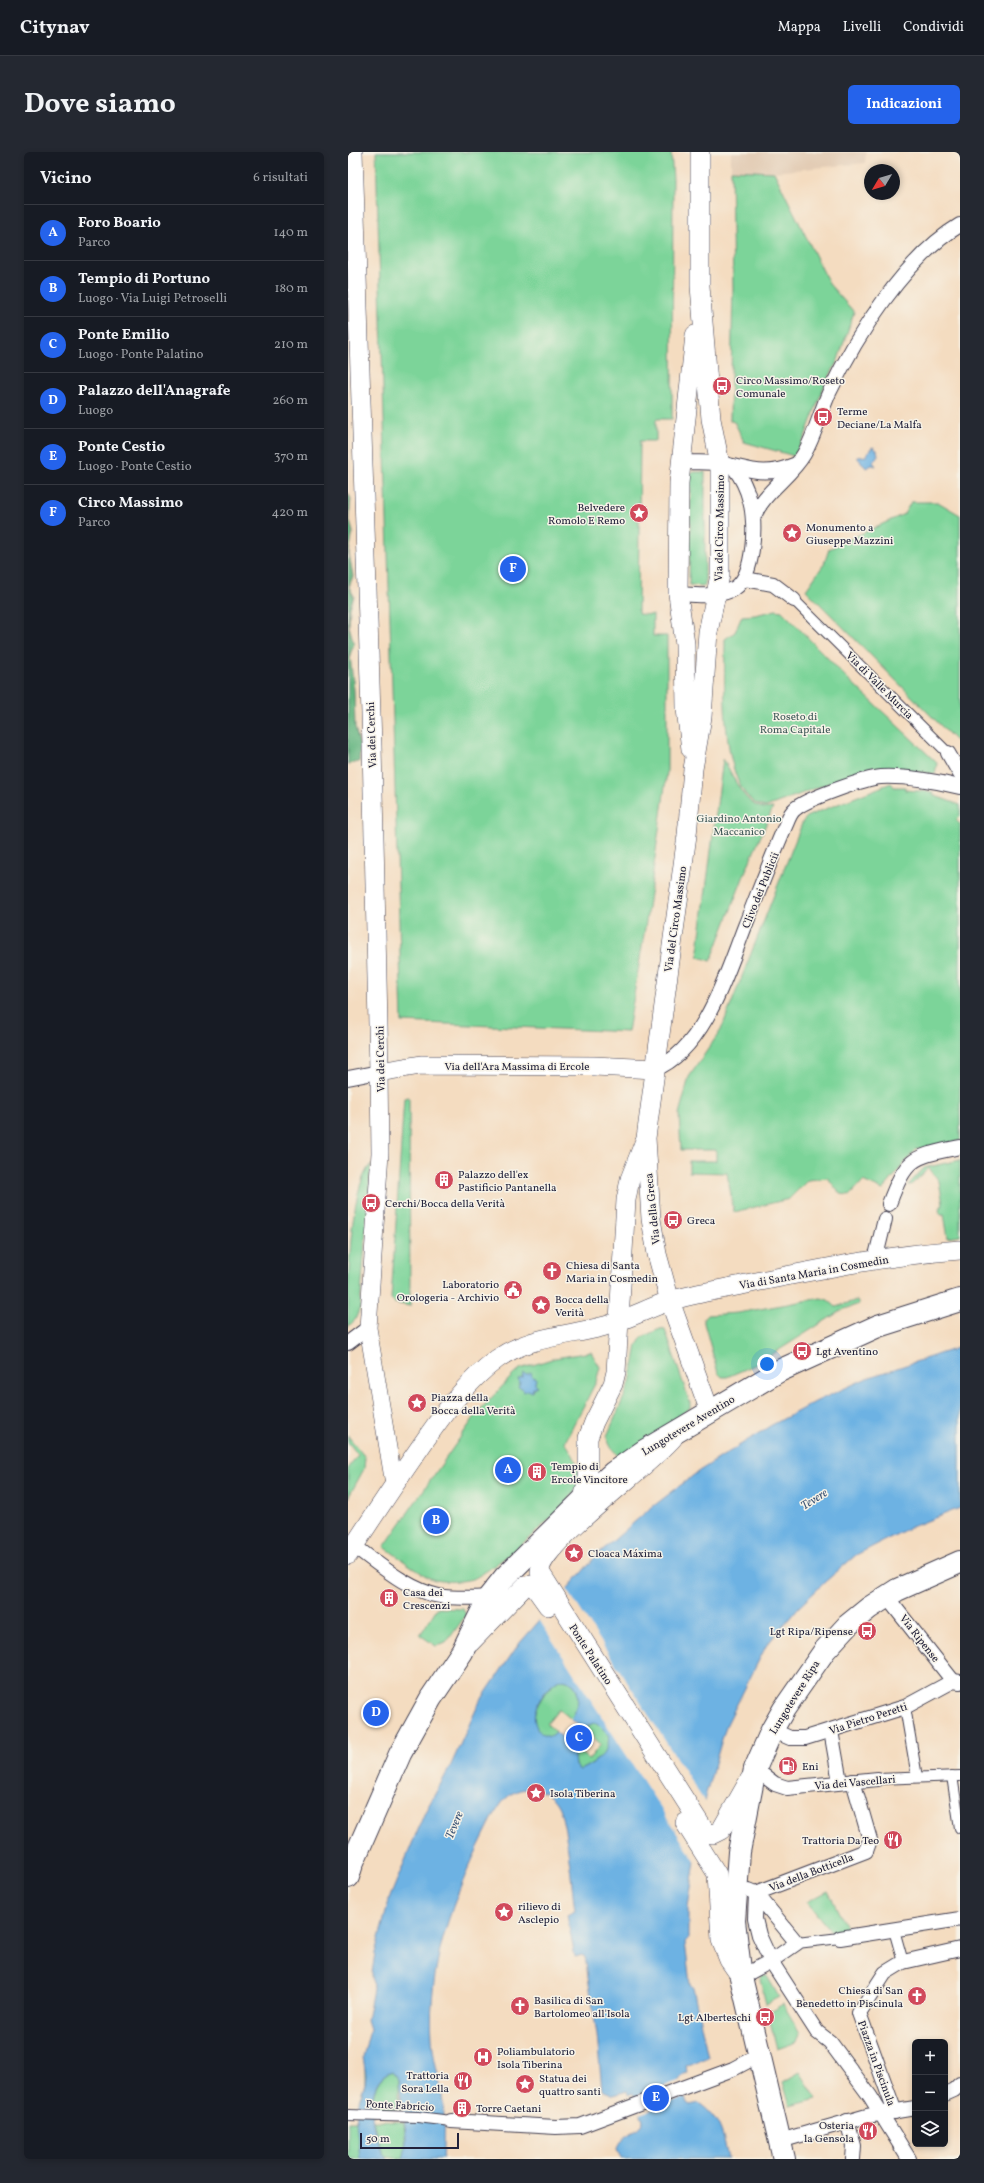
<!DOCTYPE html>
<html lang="it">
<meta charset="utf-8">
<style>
body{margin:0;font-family:Vollkorn,serif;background:#242831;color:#f1f3f6}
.controls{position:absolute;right:12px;bottom:12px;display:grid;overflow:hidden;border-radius:6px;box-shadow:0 2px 6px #0003}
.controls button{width:36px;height:36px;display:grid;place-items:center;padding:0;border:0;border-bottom:1px solid #363941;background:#171b24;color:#f1f3f6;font:20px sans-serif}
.compass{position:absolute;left:516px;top:12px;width:36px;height:36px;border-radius:50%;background:#171b24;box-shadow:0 2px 6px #0003;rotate:232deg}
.scale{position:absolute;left:12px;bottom:10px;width:99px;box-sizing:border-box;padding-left:4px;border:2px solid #22223b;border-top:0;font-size:11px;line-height:14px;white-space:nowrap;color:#22223b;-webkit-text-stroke:3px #f7f3e8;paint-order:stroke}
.you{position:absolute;left:419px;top:1212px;width:14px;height:14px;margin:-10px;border:3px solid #fff;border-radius:50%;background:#1a73e8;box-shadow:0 0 0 6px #1a73e833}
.badge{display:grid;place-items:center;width:26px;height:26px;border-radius:50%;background:#2563eb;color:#fff;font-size:13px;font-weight:700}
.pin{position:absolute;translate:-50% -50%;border:2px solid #fff;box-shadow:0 1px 4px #0006}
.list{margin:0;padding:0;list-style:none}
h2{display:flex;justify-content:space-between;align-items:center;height:52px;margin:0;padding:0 16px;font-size:17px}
h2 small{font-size:13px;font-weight:400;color:#9ea1a6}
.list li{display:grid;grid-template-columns:26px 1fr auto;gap:12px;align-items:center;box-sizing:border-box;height:56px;padding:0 16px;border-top:1px solid #363941}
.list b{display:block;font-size:15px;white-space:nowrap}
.list p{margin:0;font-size:13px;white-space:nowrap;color:#9ea1a6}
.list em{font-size:13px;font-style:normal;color:#9ea1a6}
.icon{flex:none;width:22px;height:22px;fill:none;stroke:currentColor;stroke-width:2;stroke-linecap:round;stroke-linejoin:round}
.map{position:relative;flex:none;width:612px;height:2007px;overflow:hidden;border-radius:6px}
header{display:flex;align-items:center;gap:24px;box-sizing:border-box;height:56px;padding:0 20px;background:#171b24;border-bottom:1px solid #363941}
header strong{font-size:19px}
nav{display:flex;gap:22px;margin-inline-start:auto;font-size:14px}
.intro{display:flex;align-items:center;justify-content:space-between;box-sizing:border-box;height:96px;padding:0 24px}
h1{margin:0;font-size:28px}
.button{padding:10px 18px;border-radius:6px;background:#2563eb;color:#fff;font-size:14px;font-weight:700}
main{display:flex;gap:24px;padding:0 24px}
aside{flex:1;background:#171b24;border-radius:6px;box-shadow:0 2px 6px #0003}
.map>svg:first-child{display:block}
</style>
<header>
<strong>Citynav</strong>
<nav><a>Mappa</a><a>Livelli</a><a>Condividi</a></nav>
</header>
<div class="intro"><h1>Dove siamo</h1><a class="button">Indicazioni</a></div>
<main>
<aside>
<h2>Vicino<small>6 risultati</small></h2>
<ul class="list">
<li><span class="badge">A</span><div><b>Foro Boario</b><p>Parco</p></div><em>140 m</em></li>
<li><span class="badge">B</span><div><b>Tempio di Portuno</b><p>Luogo · Via Luigi Petroselli</p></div><em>180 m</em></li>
<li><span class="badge">C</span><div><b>Ponte Emilio</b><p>Luogo · Ponte Palatino</p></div><em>210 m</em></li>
<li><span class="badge">D</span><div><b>Palazzo dell'Anagrafe</b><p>Luogo</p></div><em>260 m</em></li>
<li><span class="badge">E</span><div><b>Ponte Cestio</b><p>Luogo · Ponte Cestio</p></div><em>370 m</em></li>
<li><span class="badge">F</span><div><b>Circo Massimo</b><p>Parco</p></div><em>420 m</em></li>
</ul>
</aside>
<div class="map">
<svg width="612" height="2007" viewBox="0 0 612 2007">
<rect width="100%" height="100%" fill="#f7f3e8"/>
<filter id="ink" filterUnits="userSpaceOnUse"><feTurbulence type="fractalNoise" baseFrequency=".025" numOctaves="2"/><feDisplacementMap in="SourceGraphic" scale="8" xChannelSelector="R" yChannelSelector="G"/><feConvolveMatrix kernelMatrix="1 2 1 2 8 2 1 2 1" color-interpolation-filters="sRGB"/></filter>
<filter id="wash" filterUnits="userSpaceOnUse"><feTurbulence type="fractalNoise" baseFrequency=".012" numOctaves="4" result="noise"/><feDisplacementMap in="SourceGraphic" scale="16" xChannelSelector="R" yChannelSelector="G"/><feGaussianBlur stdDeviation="0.9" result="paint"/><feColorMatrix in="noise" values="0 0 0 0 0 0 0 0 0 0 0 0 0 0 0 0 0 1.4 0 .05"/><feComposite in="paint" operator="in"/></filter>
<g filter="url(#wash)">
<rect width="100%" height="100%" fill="#f4dcc0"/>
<!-- built -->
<polygon fill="#e2cbb3" points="383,0 518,0 517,11 426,20 383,18"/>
<!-- green -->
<g fill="#7cd499" stroke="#4f7b6a">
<polygon points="28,0 323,0 325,27 324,267 308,267 308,289 292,289 290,462 305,463 305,484 319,484 319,620 298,770 280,880 54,870"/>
<polygon points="383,18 426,20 482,133 506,160 490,208 475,237 456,287 446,304 396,290 387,271 382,268 385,136"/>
<polygon points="343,320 357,320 357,434 341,433"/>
<polygon points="563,350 590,350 612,363 612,593 458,438 476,412 481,397 556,362"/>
<path d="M428,458L434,459L497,524L589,611L587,622L524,615L418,655C369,648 377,524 377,487L387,480L394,464L407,463Z"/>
<path d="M375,607C387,625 397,661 425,656L398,718L363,809L351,805L350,798Z"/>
<polygon points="543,631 546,635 557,635 557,638 584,640 587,644 612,653 612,665 608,668 612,672 612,989 568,997 535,1038 515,1029 502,1043 492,1042 480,1026 460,1028 441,1047 386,1060 379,1021 341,1020 341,1009 368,1009 368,998 333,998 331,962 341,925 373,878 455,669 460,664"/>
<polygon points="61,945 62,1154 46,1151 43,1147 56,946"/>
<polygon points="612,1008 612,1084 600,1086 596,1062 592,1062 591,1057 595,1052 591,1029 581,1016 563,1033 560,1033 576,1016"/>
<path d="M23,1012L12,1156L7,1168L0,1175C0,1138 0,1037 23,1012Z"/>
<polygon points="473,1146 480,1148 488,1155 509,1148 511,1152 494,1158 409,1212 379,1225 374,1225 370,1221 356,1171 356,1166 359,1163 390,1161"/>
<path d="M312,1177L317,1178L342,1251V1256L275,1306C266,1301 261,1295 259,1284L282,1231L289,1193L294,1185Z"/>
<path d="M243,1200L252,1215L248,1230L217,1290C226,1304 235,1318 229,1335C222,1354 143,1421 124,1427C113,1430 98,1430 87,1428C77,1426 47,1402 36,1395L130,1260L165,1223L172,1217L207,1206Z"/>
<polygon points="0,1284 17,1305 16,1317 0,1346 0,1317 10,1303 0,1290"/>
<polygon points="89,1456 115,1457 118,1463 98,1491 88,1494 72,1483"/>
<path d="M211,1528C235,1527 233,1553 223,1567L211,1557L199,1572L208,1580L205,1583L198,1585C172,1571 195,1539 211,1528Z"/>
<path d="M244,1571C251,1571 254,1573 258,1578C271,1597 245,1611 232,1618L227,1614L225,1594L241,1607L253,1592L237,1579Z"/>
<polygon points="480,1739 500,1779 484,1781 459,1750"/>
<polygon points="413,1823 419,1824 431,1845 418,1852 412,1828"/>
<polygon points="435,1852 452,1881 449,1890 429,1897 420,1861"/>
<polygon points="17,1915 21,1921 15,2007 0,2007 0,1969 8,1969 10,1951 17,1932"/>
<path d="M44,1919L51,1927V1945L54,1958L29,1957L25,1964C22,1947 27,1925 44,1919Z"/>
<polygon points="452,1920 469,1947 442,1954 435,1930"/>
<polygon points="25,1969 56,1970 58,1996 55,2007 37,2005 33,1998"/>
</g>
<!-- forest -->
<polygon fill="#65b681" stroke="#446c5e" points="0,341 3,347 1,366 5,380 1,401 5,424 1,435 6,444 2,456 1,474 6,492 2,503 6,538 7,575 12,595 11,610 0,612"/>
<!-- water -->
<g fill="#6db2e3" stroke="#486a8f" fill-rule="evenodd">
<polygon points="525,295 529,298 530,303 525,310 528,314 524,313 518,316 509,305 518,304 523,296"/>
<path d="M612,1195V1356L561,1376L508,1403L478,1429L450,1456L418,1494L378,1574L357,1645L340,1755V1787L337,1790L342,1832L345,1836L360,1905L338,1914L340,1921L336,1922L331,1928L339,1951L342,1953L351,1951C373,1967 375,1982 380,2007H273L269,1997C272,1992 274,1986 279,1983C286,1979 295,1978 295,1968L285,1941L280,1943L279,1939L266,1943L254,1938L249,1883L237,1805L234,1803L227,1805L219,1763L227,1759C224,1738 219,1667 209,1652C204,1644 196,1639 187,1638C158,1632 148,1660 137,1681C105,1746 79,1813 84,1887C85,1906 91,1925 94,1944C97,1964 97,1987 95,2007H55C63,1984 52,1951 51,1927L44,1919C13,1929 23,1987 39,2007H12L8,1969L10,1951L17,1932L18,1923L15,1905L22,1877L19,1868L25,1837L24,1821L27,1801L42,1745L77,1660L102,1615L131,1551L170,1493L249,1403L299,1359L351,1319L422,1274L469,1249L519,1226ZM211,1528C235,1527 233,1553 223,1567L237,1579C240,1573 242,1571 249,1571L260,1582C264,1601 246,1611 232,1618L227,1614L225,1594L208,1580L202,1585L195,1583C175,1566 194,1539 211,1528Z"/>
<polygon points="183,1220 184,1225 188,1226 187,1231 189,1234 185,1236 184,1240 180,1238 176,1240 174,1236 170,1235 172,1230 170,1227 174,1225 175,1221 179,1222"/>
</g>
<!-- pier -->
<g fill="#f4dcc0">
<polygon points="217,1434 358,1652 348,1711 190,1466"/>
<polygon points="333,1928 339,1944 292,1962 286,1945"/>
</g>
</g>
<g filter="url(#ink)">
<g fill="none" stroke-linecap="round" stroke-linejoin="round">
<!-- pedestrian casing -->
<g stroke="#423e4f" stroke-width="12">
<g id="pedestrian">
<polyline points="446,448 600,601"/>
<polyline points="557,1555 569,1625"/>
<polyline points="604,1624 612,1676"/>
<polyline points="530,1627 612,1624"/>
<polyline points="546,1778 555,1810"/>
<polyline points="449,1791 492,1786"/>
<polyline points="0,1963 70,1965 103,1969"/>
</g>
</g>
<!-- minor casing -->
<g stroke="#423e4f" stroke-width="16">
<g id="minor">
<path d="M332,310C346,311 362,309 376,312C404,318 417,325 446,313"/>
<path d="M405,366C416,339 442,326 456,302C467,283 472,261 481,241C508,184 558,105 612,73"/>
<polyline points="397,427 425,432 446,448"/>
<path d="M330,442C349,443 371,446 387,436C407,423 408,370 402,349C399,337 394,326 386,316"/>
<polyline points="600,601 612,622"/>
<path d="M307,917C357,897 379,820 397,774C411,739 424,704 439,670C441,665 443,660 447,657C458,647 518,626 533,625C557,624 589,629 612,635"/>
<polyline points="0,926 31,920"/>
<path d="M541,1052C559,1004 565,1005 612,995"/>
<polyline points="527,1108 537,1067"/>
<polyline points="0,1191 20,1176"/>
<path d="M6,1394C31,1412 60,1438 91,1444C107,1447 125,1446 141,1445"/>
<polyline points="538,1444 605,1529"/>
<polyline points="424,1578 442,1586 457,1586 557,1555 605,1529 612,1530"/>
<polyline points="483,1579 492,1630"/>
<polyline points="407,1617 427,1632 439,1636 530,1627"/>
<polyline points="401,1738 408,1741 518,1699 522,1688 505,1629"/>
<polyline points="492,1786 612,1767"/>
<polyline points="393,1825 423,1809 449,1791 408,1741 407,1767 411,1783 423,1809 469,1880 482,1890 522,1944 561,2007"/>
<polyline points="597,1942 606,1938 612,1932"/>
<polyline points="547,1960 511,1861 537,1821 555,1810 612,1797"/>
<polyline points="103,1969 208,1975 232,1974 385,1917 402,1908"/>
<polyline points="499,1969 506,1994 505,2007"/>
<polyline points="427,1983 432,1989 519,1964 567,1956"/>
</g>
</g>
<!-- tertiary casing -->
<g stroke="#423e4f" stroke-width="18">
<polyline id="tertiary" points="31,920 32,1001 20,1176 46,1332"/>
</g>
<!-- secondary casing -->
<g stroke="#423e4f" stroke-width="20">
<g id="secondary">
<polyline points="5,0 24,593 31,920 73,913 246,914 307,917"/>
<polyline points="352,0 352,134 363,267 372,312 372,423 360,480 354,565 345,617 339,683 298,986 303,1067 309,1102 322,1149 362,1260"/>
<polyline points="343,597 338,557 337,492 330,442 331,331 347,183"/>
<path d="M325,1286C303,1313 191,1393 192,1420L358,1681L365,1682L373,1678L402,1627"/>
<polyline points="235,1348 240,1325 240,1286 246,1270 265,1232 268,1220 278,1048 282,1027 296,991"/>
<path d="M0,1403C24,1366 48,1330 73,1294C95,1262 118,1230 149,1207C181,1184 221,1184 257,1174C279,1167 299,1157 321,1149C348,1141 376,1137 403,1131C472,1117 542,1103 612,1098"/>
<polyline points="122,1491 177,1434 185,1433 200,1454"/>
<polyline points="337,1671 369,1722 373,1788 381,1808 393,1825"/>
</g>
</g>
<!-- primary casing -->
<g stroke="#423e4f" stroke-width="24">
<g id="primary">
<polyline points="0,1725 4,1712 52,1602 83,1546 114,1500 141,1445 157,1425 235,1348 266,1320 296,1299 431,1219 530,1174 612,1148"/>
<polyline points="436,2007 393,1825 386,1769 391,1700 407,1617 424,1578 436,1557 477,1498 500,1473 521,1456 549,1438 612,1410"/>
</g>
</g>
<!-- pedestrian -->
<use href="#pedestrian" stroke="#fff" stroke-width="10"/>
<!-- minor -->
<use href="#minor" stroke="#fff" stroke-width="14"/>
<!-- tertiary -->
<use href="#tertiary" stroke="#fff" stroke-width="17"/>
<!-- secondary -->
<use href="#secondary" stroke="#fff" stroke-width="19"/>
<!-- primary -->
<use href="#primary" stroke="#fff" stroke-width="22"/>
</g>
</g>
<!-- icons -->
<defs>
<g id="bus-disc" transform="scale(1)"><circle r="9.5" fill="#d1495b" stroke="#f7f3e8"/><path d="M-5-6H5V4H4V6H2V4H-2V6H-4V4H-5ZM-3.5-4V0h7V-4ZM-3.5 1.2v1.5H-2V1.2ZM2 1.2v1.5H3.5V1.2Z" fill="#fff"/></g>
<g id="sight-disc" transform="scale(1)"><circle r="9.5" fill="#d1495b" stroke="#f7f3e8"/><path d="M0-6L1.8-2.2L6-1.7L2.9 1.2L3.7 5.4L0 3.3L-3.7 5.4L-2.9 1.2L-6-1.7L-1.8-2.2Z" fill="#fff"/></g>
<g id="building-disc" transform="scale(1)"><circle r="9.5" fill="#d1495b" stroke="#f7f3e8"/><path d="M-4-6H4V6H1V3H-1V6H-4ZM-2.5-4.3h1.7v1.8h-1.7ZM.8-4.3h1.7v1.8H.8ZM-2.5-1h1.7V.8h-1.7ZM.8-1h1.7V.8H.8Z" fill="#fff"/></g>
<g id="church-disc" transform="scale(1)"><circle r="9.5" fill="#d1495b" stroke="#f7f3e8"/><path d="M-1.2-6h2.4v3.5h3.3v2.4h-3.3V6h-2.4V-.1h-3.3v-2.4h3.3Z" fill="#fff"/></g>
<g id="civic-disc" transform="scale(1)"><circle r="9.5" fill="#d1495b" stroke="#f7f3e8"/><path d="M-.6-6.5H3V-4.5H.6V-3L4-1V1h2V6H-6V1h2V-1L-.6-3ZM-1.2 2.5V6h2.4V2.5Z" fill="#fff"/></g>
<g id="fuel-disc" transform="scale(1)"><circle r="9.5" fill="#d1495b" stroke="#f7f3e8"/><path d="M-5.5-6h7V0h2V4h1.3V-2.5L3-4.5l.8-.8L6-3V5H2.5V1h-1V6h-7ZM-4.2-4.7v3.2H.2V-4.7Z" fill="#fff"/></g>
<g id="restaurant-disc" transform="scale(1)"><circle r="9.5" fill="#d1495b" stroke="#f7f3e8"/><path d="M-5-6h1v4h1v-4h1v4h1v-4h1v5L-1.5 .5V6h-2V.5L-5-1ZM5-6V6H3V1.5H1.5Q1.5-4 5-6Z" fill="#fff"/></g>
<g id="hospital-disc" transform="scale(1)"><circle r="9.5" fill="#d1495b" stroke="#f7f3e8"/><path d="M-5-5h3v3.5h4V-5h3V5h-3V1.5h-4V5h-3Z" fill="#fff"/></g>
</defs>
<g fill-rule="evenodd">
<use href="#bus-disc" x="374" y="234"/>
<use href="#bus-disc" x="475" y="265"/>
<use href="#sight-disc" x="291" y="361"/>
<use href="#sight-disc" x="444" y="381"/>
<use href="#building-disc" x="96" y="1028"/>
<use href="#bus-disc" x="23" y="1051"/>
<use href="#bus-disc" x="325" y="1068"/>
<use href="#church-disc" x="204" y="1119"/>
<use href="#civic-disc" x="165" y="1138"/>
<use href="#sight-disc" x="193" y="1153"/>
<use href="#bus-disc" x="454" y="1199"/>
<use href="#sight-disc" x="69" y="1251"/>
<use href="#building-disc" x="189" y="1320"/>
<use href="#sight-disc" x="226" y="1401"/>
<use href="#building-disc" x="41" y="1446"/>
<use href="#bus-disc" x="519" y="1479"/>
<use href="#fuel-disc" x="440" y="1614"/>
<use href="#sight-disc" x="188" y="1641"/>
<use href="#restaurant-disc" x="545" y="1688"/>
<use href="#sight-disc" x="156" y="1760"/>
<use href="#church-disc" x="569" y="1844"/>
<use href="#church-disc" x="172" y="1854"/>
<use href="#bus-disc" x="417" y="1865"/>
<use href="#hospital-disc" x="135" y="1905"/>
<use href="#restaurant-disc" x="115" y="1929"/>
<use href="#sight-disc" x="177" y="1932"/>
<use href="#building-disc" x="114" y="1956"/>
<use href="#restaurant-disc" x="520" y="1979"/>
</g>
<g text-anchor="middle" stroke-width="3" stroke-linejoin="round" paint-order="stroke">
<!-- poi labels -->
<g font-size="11" fill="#22223b" stroke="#f7f3e8" text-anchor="start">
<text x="388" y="232">Circo Massimo/Roseto<tspan x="388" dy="13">Comunale</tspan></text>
<text x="489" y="263">Terme<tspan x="489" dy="13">Deciane/La Malfa</tspan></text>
<text x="277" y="359" text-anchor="end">Belvedere<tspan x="277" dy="13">Romolo E Remo</tspan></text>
<text x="458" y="379">Monumento a<tspan x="458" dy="13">Giuseppe Mazzini</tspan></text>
<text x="110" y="1026">Palazzo dell'ex<tspan x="110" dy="13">Pastificio Pantanella</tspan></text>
<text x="37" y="1055">Cerchi/Bocca della Verità</text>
<text x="339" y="1072">Greca</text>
<text x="218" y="1117">Chiesa di Santa<tspan x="218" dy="13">Maria in Cosmedin</tspan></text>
<text x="151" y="1136" text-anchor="end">Laboratorio<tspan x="151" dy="13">Orologeria - Archivio</tspan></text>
<text x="207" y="1151">Bocca della<tspan x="207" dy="13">Verità</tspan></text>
<text x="468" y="1203">Lgt Aventino</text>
<text x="83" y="1249">Piazza della<tspan x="83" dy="13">Bocca della Verità</tspan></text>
<text x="203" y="1318">Tempio di<tspan x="203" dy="13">Ercole Vincitore</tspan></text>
<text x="240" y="1405">Cloaca Máxima</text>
<text x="55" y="1444">Casa dei<tspan x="55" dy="13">Crescenzi</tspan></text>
<text x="505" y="1483" text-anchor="end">Lgt Ripa/Ripense</text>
<text x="454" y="1618">Eni</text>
<text x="202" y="1645">Isola Tiberina</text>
<text x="531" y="1692" text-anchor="end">Trattoria Da Teo</text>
<text x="170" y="1758">rilievo di<tspan x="170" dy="13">Asclepio</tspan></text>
<text x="555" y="1842" text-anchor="end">Chiesa di San<tspan x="555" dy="13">Benedetto in Piscinula</tspan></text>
<text x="186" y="1852">Basilica di San<tspan x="186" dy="13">Bartolomeo all'Isola</tspan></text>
<text x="403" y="1869" text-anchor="end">Lgt Alberteschi</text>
<text x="149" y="1903">Poliambulatorio<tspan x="149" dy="13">Isola Tiberina</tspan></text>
<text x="101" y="1927" text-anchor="end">Trattoria<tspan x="101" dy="13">Sora Lella</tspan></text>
<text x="191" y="1930">Statua dei<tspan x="191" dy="13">quattro santi</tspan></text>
<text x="128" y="1960">Torre Caetani</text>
<text x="506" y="1977" text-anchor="end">Osteria<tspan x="506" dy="13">la Gensola</tspan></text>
</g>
<!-- street labels -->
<g font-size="11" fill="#22223b" stroke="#f7f3e8">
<text transform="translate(371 376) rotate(-89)" y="4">Via del Circo Massimo</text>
<text transform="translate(532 533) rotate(45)" y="4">Via di Valle Murcia</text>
<text transform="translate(23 583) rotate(-92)" y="4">Via dei Cerchi</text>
<text transform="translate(412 738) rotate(-68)" y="4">Clivo dei Publicii</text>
<text transform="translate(327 767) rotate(-82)" y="4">Via del Circo Massimo</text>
<text transform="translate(32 907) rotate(-91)" y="4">Via dei Cerchi</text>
<text x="169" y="918">Via dell'Ara Massima di Ercole</text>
<text transform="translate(304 1057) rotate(-96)" y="4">Via della Greca</text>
<text transform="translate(466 1120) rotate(-10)" y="4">Via di Santa Maria in Cosmedin</text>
<text transform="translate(340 1273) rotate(-31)" y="4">Lungotevere Aventino</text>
<text transform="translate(572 1486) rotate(52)" y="4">Via Ripense</text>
<text transform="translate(243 1502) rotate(57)" y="4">Ponte Palatino</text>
<text transform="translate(446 1545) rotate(-58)" y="4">Lungotevere Ripa</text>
<text transform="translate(520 1566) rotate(-18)" y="4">Via Pietro Peretti</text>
<text transform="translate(507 1630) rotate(-5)" y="4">Via dei Vascellari</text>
<text transform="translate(463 1720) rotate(-21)" y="4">Via della Botticella</text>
<text transform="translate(529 1911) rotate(70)" y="4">Piazza in Piscinula</text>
<text transform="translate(52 1953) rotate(3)" y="4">Ponte Fabricio</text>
</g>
<!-- park labels -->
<g font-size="11" fill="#3d5757" stroke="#f7f3e8">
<text x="447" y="568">Roseto di<tspan x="447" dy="13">Roma Capitale</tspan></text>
<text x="391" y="670">Giardino Antonio<tspan x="391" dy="13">Maccanico</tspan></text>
</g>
<!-- water labels -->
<g font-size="12" font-style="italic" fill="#3c5476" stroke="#f7f3e8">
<text transform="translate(466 1347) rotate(-32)" y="4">Tevere</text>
<text transform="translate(106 1673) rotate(-68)" y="4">Tevere</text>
</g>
</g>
</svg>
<div class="controls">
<button>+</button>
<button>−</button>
<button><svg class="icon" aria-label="layers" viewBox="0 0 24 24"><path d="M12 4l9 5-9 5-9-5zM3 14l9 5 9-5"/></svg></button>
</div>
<svg class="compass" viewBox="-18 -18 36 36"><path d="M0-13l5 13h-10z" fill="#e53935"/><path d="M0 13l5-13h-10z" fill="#9ea1a6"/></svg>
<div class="scale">50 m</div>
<div class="you"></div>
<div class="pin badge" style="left:160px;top:1318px">A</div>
<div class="pin badge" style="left:88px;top:1369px">B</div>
<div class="pin badge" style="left:231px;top:1586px">C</div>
<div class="pin badge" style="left:28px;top:1561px">D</div>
<div class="pin badge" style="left:308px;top:1946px">E</div>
<div class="pin badge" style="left:165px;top:417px">F</div>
</div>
</main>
